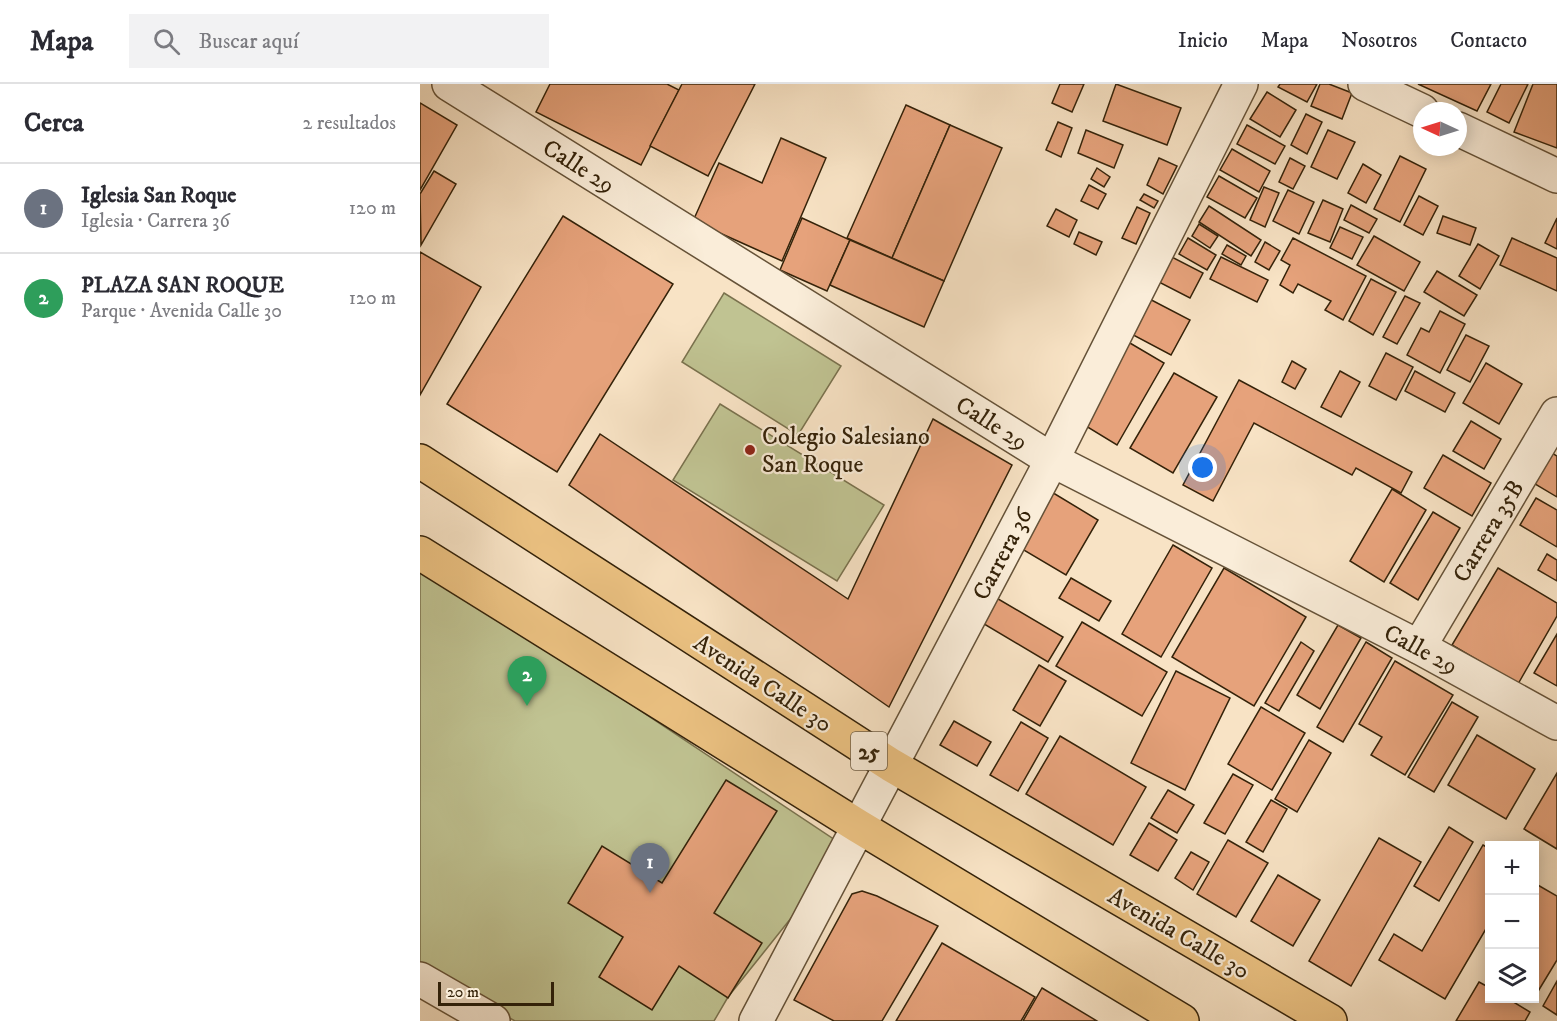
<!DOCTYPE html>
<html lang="es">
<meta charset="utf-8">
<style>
body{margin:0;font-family:"IM FELL DW Pica",serif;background:#f2f2f3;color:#2b2b33}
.controls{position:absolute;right:18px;bottom:18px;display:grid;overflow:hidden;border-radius:0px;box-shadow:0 3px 15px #0003}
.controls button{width:54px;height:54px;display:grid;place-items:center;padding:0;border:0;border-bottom:2px solid #e1e1e2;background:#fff;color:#2b2b33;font:30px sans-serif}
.compass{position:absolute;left:993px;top:18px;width:54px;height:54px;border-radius:50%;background:#fff;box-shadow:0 3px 15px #0003;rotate:274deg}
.scale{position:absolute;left:18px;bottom:15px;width:116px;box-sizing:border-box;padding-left:6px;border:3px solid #342209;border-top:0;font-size:16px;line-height:21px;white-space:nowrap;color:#342209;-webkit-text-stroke:4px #faedd9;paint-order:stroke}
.you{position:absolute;left:783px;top:384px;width:21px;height:21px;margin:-15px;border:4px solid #fff;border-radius:50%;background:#1a73e8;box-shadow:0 0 0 9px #1a73e833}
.badge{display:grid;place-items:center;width:39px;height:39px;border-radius:50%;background:#8f2418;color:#fff;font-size:20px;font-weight:700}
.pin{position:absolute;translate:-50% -50px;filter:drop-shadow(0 2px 3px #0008)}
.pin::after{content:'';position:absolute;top:32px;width:21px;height:18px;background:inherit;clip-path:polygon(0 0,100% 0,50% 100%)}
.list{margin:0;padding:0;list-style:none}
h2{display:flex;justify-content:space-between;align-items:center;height:78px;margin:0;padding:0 24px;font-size:26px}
h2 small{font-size:20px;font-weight:400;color:#7c7c81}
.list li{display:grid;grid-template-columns:39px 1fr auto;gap:18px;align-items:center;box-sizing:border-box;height:90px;padding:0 24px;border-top:2px solid #e1e1e2}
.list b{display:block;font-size:22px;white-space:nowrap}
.list p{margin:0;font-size:20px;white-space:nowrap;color:#7c7c81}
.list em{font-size:20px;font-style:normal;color:#7c7c81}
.icon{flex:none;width:33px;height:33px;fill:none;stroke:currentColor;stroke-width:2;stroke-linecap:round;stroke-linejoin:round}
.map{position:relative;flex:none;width:1137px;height:937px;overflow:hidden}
header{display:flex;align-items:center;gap:36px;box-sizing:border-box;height:84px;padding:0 30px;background:#fff;border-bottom:2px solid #e1e1e2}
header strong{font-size:28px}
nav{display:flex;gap:33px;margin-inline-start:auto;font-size:21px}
.search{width:420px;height:54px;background:#f2f2f3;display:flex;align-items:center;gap:15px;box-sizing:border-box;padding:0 21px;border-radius:0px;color:#7c7c81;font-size:22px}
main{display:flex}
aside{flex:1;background:#fff}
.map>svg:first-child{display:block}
</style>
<header>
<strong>Mapa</strong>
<div class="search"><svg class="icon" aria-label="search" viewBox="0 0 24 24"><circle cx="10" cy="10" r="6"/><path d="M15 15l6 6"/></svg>Buscar aquí</div>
<nav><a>Inicio</a><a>Mapa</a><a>Nosotros</a><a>Contacto</a></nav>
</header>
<main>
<aside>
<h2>Cerca<small>2 resultados</small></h2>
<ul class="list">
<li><span class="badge" style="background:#6b7280">1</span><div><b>Iglesia San Roque</b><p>Iglesia · Carrera 36</p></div><em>120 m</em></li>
<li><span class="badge" style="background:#2e9e5b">2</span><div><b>PLAZA SAN ROQUE</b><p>Parque · Avenida Calle 30</p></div><em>120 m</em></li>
</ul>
</aside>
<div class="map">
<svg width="1137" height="937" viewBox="0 0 1137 937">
<rect width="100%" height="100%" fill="#f8e3c5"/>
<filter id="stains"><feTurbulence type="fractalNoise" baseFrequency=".00333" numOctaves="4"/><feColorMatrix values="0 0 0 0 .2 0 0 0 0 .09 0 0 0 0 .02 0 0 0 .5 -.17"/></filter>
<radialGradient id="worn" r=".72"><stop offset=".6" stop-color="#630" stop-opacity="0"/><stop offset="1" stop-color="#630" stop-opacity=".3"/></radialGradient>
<!-- green -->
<g fill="#c0c392" stroke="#7a724e" stroke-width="1.5">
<polygon points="304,209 421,282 378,351 262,278"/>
<polygon points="300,320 464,421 417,497 253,396"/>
<polygon points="0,480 427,764 308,913 294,937 95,937 0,885"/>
</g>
<!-- building -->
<g fill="#e6a27b" stroke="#342209" stroke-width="1.5">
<polygon points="130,0 247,0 259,6 221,81 116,28"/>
<polygon points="262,0 335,0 288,92 230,62"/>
<polygon points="640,0 664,0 652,28 632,19"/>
<polygon points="696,0 761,24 747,61 683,37"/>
<polygon points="860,0 897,0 887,18 858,3"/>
<polygon points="900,0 909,0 932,9 922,35 891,22"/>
<polygon points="998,0 1071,0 1057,27"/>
<polygon points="1081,0 1108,0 1089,39 1067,28"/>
<polygon points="1113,0 1137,0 1137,64 1094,48"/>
<polygon points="847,8 876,26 860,53 830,35"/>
<polygon points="0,19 37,41 0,106"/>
<polygon points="486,21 530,41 472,174 427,154"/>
<polygon points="886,30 902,38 887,70 871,61"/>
<polygon points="638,38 652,44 641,73 626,66"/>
<polygon points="530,41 582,64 524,197 472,174"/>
<polygon points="827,41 865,62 855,80 817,60"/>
<polygon points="666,46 703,61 694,84 658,69"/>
<polygon points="908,46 935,58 917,95 891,83"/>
<polygon points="361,54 406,74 362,177 273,137 299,79 342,99"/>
<polygon points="812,65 850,87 839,108 800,86"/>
<polygon points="980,72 1006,85 980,138 954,125"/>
<polygon points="739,74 757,82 743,110 727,101"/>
<polygon points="870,74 885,82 873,105 859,98"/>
<polygon points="943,80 961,91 946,119 928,109"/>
<polygon points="677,84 690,93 684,103 671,95"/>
<polygon points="14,87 36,100 1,161 0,110"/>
<polygon points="799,92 837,114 825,134 787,113"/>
<polygon points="669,101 686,110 678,125 661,117"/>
<polygon points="844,103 859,109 845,143 830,136"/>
<polygon points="868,106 894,118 879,150 853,137"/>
<polygon points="724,110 738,117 734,124 720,116"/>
<polygon points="999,112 1018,122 1003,151 984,141"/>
<polygon points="903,116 923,125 910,158 888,149"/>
<polygon points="931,121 957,135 949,149 924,136"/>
<polygon points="789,122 841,156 831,172 779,138"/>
<polygon points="717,123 730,129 716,160 702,154"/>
<polygon points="636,125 657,136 649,153 627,142"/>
<polygon points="143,132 253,200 137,388 27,320"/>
<polygon points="1023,132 1056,144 1050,161 1017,149"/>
<polygon points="382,134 430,156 407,207 360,186"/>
<polygon points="1137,134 1137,165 1125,159"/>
<polygon points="779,140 798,152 790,164 772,152"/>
<polygon points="920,143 943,153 932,175 910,164"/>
<polygon points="659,148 682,158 676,171 654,160"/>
<polygon points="954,152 1000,178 984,207 937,181"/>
<polygon points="768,154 796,171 787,186 759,170"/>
<polygon points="873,154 946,192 923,236 905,226 911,217 878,200 873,209 860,201 870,181 861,176"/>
<polygon points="1092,154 1137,174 1137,207 1080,181"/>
<polygon points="430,156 524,197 504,243 410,201"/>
<polygon points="845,158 860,167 849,186 835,178"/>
<polygon points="1058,160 1079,172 1060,205 1039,192"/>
<polygon points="807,161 826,172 821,181 802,170"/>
<polygon points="0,168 61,203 0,311"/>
<polygon points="744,169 783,189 770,214 731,194"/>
<polygon points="801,173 848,196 837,218 790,195"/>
<polygon points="1017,187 1057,211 1044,232 1004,208"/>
<polygon points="951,195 976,208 953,251 929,237"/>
<polygon points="718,209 770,236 751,271 700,244"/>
<polygon points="985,212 1000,219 977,260 963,253"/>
<polygon points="1020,227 1045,240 1020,289 987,271 1001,244 1009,248"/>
<polygon points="1046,251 1069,262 1050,298 1027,286"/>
<polygon points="698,252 744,279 697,361 656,336"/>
<polygon points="966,269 993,283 976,316 949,302"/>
<polygon points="872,277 886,285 875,305 862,298"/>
<polygon points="1066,279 1102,300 1079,340 1043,319"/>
<polygon points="920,287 940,298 921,333 901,323"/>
<polygon points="995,287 1035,309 1025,328 985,307"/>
<polygon points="754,289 797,313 753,389 710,364"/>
<polygon points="819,296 992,388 981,409 936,384 932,391 834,339 793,417 763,401"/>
<polygon points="513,335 592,381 469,623 149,401 180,350 428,515"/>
<polygon points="1051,337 1081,355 1064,385 1033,367"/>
<polygon points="1127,366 1137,372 1137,413 1110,397"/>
<polygon points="1023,371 1071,399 1052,432 1004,404"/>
<polygon points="625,404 678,436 646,491 592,459"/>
<polygon points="972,405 1006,426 964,498 930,477"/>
<polygon points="1116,414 1137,426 1137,463 1100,441"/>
<polygon points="1013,428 1040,444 998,516 970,499"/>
<polygon points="753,461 792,484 741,573 702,550"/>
<polygon points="1127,470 1137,476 1137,497 1118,486"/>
<polygon points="804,484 886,533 834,622 752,573"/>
<polygon points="1078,484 1137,519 1137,532 1098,600 1032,561"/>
<polygon points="651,494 691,517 679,537 639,514"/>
<polygon points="568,509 643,553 628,578 554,534"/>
<polygon points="662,538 747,588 722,632 636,582"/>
<polygon points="918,541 941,554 900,625 877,611"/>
<polygon points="1137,550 1137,602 1114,589"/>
<polygon points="881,558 894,567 859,627 845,619"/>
<polygon points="946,558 972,574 923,658 897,643"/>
<polygon points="975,577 1033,611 985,691 951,671 962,653 939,640"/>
<polygon points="619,581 646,597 620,642 593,626"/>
<polygon points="756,587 810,614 765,706 711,679"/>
<polygon points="1032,618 1058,633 1014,708 988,693"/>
<polygon points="841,623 885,649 852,706 808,680"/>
<polygon points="534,637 571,658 557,682 520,661"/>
<polygon points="601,638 628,654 598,707 570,691"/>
<polygon points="1057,651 1115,685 1086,735 1028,701"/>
<polygon points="640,652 726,703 693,761 606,710"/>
<polygon points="889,656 911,669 877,728 855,715"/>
<polygon points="1137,689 1137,765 1104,745"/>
<polygon points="813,690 833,701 805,750 784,739"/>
<polygon points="306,696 357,727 294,829 342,859 308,914 259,882 232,926 179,893 203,853 148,819 182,762 242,799"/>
<polygon points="748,706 774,721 757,749 731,734"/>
<polygon points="851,716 867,725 843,768 826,758"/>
<polygon points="729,739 757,756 738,787 710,771"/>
<polygon points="1029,743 1053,758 1019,817 994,802"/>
<polygon points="959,754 1001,778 931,902 889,877"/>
<polygon points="808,756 848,779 816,833 777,810"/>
<polygon points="1063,761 1070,765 1070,838 1025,915 959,876 974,850 1002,867"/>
<polygon points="771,768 789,778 773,806 755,794"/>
<polygon points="858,791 900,816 873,862 831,837"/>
<polygon points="1116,800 1137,812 1137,876 1114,914 1114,803"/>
<polygon points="442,807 457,812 518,842 462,937 414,937 374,916 432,810"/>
<polygon points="522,859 615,913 601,937 476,937"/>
<polygon points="1137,897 1137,931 1123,922"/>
<polygon points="1059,898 1070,904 1070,914 1087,914 1110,928 1105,937 1036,937"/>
<polygon points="622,904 677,937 603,937"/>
</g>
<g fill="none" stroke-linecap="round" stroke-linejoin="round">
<!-- minor casing -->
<g stroke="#655238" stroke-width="36">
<g id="minor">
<polyline points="29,0 632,376 999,563 1137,639"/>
<polyline points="945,0 1002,27"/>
<polyline points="1038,45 1137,92"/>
<polyline points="999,563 1137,330"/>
<polyline points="0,895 73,937"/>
<polyline points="336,937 632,376 821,0"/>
</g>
</g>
<!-- highway casing -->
<g stroke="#342209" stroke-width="36">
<g id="highway">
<polyline points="0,377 471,681 910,937"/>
<polyline points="0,469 438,742 762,937"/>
</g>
</g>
<!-- minor -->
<use href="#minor" stroke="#faedd9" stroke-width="33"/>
<!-- highway -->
<use href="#highway" stroke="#ecc282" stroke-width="33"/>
</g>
<!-- markers -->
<circle fill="#8f2418" stroke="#faedd9" stroke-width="2" cx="330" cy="366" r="6"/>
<g text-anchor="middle" stroke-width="4.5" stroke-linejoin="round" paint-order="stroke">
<!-- shield labels -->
<rect fill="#faedd9" stroke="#6f5f47" stroke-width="1.5" x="431" y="648" width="36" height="38" rx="4.5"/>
<g font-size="22" font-weight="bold" fill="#342209">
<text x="449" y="675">25</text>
</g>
<!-- street labels -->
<g font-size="24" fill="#342209" stroke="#faedd9">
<text transform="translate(159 82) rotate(32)" y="8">Calle 29</text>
<text transform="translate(572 339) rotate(32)" y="8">Calle 29</text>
<text transform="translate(1068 447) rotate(-59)" y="8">Carrera 35B</text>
<text transform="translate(582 470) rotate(-62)" y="8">Carrera 36</text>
<text transform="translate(1001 565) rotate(28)" y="8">Calle 29</text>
<text transform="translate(343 599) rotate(33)" y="8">Avenida Calle 30</text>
<text transform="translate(759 849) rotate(30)" y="8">Avenida Calle 30</text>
</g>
<!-- poi labels -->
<g font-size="24" fill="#342209" stroke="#faedd9" text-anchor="start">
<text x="342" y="360">Colegio Salesiano<tspan x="342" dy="28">San Roque</tspan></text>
</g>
</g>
<rect width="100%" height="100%" filter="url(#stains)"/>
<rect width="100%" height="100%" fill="url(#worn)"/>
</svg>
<div class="controls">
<button>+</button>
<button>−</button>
<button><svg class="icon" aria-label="layers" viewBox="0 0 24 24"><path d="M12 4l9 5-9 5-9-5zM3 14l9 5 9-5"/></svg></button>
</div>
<svg class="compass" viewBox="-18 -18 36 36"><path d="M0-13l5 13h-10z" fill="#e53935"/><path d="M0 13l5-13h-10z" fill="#7c7c81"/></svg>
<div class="scale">20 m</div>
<div class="you"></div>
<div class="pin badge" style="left:230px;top:809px;background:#6b7280">1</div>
<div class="pin badge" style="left:107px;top:622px;background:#2e9e5b">2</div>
</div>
</main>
